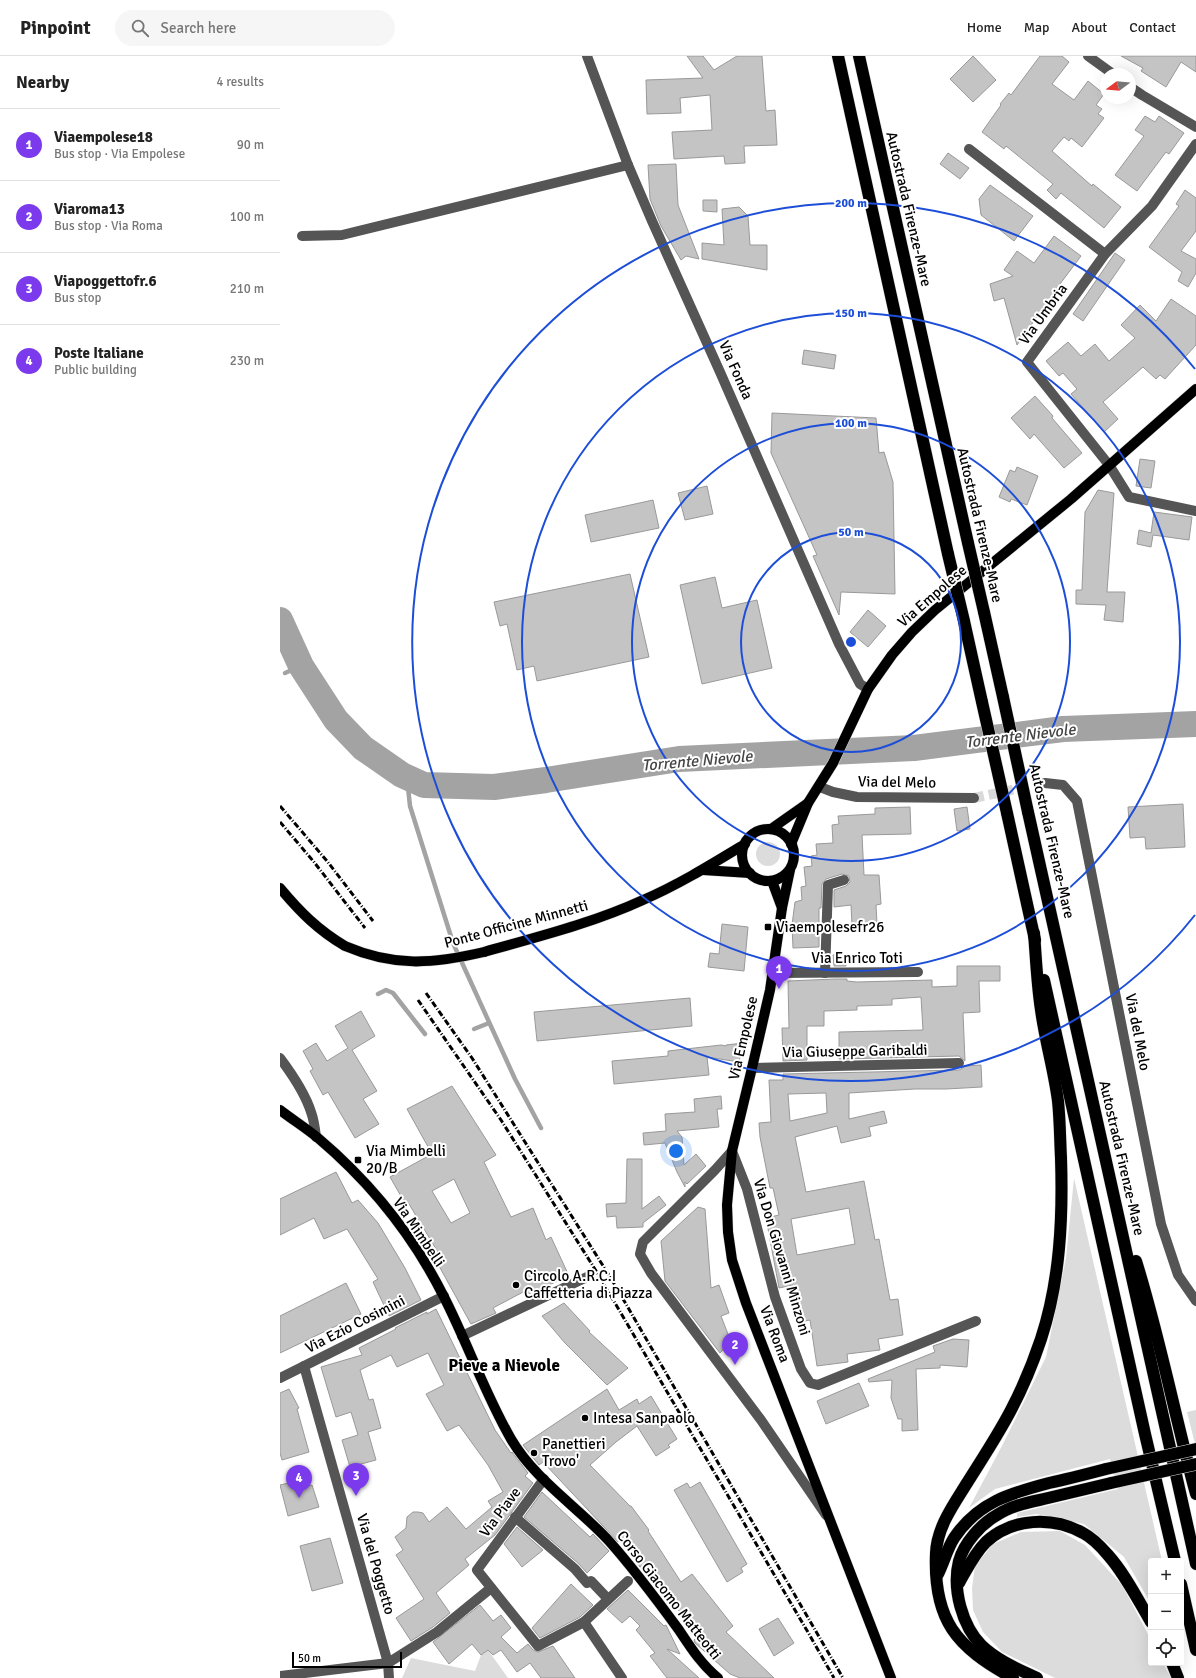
<!DOCTYPE html>
<meta charset="utf-8">
<style>
body{margin:0;font-family:Signika,sans-serif;background:#f6f6f6;color:#222}
.controls{position:absolute;right:12px;bottom:12px;display:grid;overflow:hidden;border-radius:4px;box-shadow:0 4px 16px #0002}
.controls button{width:36px;height:36px;display:grid;place-items:center;padding:0;border:0;border-bottom:1px solid #e0e0e0;background:#fff;color:#222;font:20px sans-serif}
.compass{position:absolute;left:820px;top:12px;width:36px;height:36px;border-radius:50%;background:#fff;box-shadow:0 4px 16px #0002;rotate:254deg}
.scale{position:absolute;left:12px;bottom:10px;width:110px;box-sizing:border-box;padding-left:4px;border:2px solid #000;border-top:0;font-size:11px;line-height:14px;white-space:nowrap;color:#000;-webkit-text-stroke:3px #fff;paint-order:stroke}
.you{position:absolute;left:396px;top:1095px;width:14px;height:14px;margin:-10px;border:3px solid #fff;border-radius:50%;background:#1a73e8;box-shadow:0 0 0 6px #1a73e833}
.badge{display:grid;place-items:center;width:26px;height:26px;border-radius:50%;background:#7c3aed;color:#fff;font-size:13px;font-weight:700}
.pin{position:absolute;translate:-50% -33px;filter:drop-shadow(0 1px 2px #0008)}
.pin::after{content:'';position:absolute;top:21px;width:14px;height:12px;background:inherit;clip-path:polygon(0 0,100% 0,50% 100%)}
.list{margin:0;padding:0;list-style:none}
h2{display:flex;justify-content:space-between;align-items:center;height:52px;margin:0;padding:0 16px;font-size:17px}
h2 small{font-size:13px;font-weight:400;color:#767676}
.list li{display:grid;grid-template-columns:26px 1fr auto;gap:12px;align-items:center;box-sizing:border-box;height:72px;padding:0 16px;border-top:1px solid #e0e0e0}
.list b{display:block;font-size:15px;white-space:nowrap}
.list p{margin:0;font-size:13px;white-space:nowrap;color:#767676}
.list em{font-size:13px;font-style:normal;color:#767676}
.icon{flex:none;width:22px;height:22px;fill:none;stroke:currentColor;stroke-width:2;stroke-linecap:round;stroke-linejoin:round}
.map{position:relative;flex:none;width:916px;height:1622px;overflow:hidden}
header{display:flex;align-items:center;gap:24px;box-sizing:border-box;height:56px;padding:0 20px;background:#fff;border-bottom:1px solid #e0e0e0}
header strong{font-size:19px}
nav{display:flex;gap:22px;margin-inline-start:auto;font-size:14px}
.search{width:280px;height:36px;background:#f6f6f6;display:flex;align-items:center;gap:10px;box-sizing:border-box;padding:0 14px;border-radius:22px;color:#767676;font-size:15px}
main{display:flex}
aside{flex:1;background:#fff}
.map>svg:first-child{display:block}
</style>
<header>
<strong>Pinpoint</strong>
<div class="search"><svg class="icon" aria-label="search" viewBox="0 0 24 24"><circle cx="10" cy="10" r="6"/><path d="M15 15l6 6"/></svg>Search here</div>
<nav><a>Home</a><a>Map</a><a>About</a><a>Contact</a></nav>
</header>
<main>
<aside>
<h2>Nearby<small>4 results</small></h2>
<ul class="list">
<li><span class="badge">1</span><div><b>Viaempolese18</b><p>Bus stop · Via Empolese</p></div><em>90 m</em></li>
<li><span class="badge">2</span><div><b>Viaroma13</b><p>Bus stop · Via Roma</p></div><em>100 m</em></li>
<li><span class="badge">3</span><div><b>Viapoggettofr.6</b><p>Bus stop</p></div><em>210 m</em></li>
<li><span class="badge">4</span><div><b>Poste Italiane</b><p>Public building</p></div><em>230 m</em></li>
</ul>
</aside>
<div class="map">
<svg width="916" height="1622" viewBox="0 0 916 1622">
<rect width="100%" height="100%" fill="#fff"/>
<!-- green -->
<g fill="#dcdcdc">
<circle cx="488" cy="798" r="12"/>
<polygon points="794,1122 882,1505 871,1505 871,1548 844,1501 804,1468 757,1458 737,1461 737,1457 838,1433 830,1403 715,1433 689,1452 723,1388 766,1301 786,1202"/>
<polygon points="916,1354 916,1392 907,1356"/>
<polygon points="780,1475 805,1489 842,1529 871,1584 871,1607 883,1607 891,1622 775,1622 722,1596 703,1576 693,1554 692,1532 695,1510 713,1488 741,1476"/>
<polygon points="208,1594 228,1622 122,1622 131,1602 195,1615 201,1599"/>
</g>
<g fill="none" stroke-linecap="round" stroke-linejoin="round">
<!-- stream -->
<g stroke="#a3a3a3" stroke-width="4.5">
<polyline points="5,617 21,610"/>
<polyline points="127,722 130,750 173,887 235,1023 261,1072"/>
<polyline points="98,938 106,934 113,937 145,978"/>
<polyline points="194,973 209,967"/>
</g>
<!-- river -->
<polyline stroke="#a3a3a3" stroke-width="26" points="0,564 21,610 56,664 83,692 122,719 144,729 214,731 266,724 399,703 634,692 783,673 916,668"/>
</g>
<!-- building -->
<g fill="#c4c4c4" stroke="#999" fill-rule="evenodd">
<polygon points="407,0 423,0 434,14 457,0 482,0 486,55 495,54 497,89 464,90 465,107 445,108 444,100 394,103 392,76 432,74 430,39 400,42 401,57 367,58 366,24 423,22"/>
<polygon points="693,0 716,24 693,46 670,23"/>
<polygon points="760,0 782,0 789,6 772,28 794,44 808,25 824,38 816,49 822,53 818,58 824,62 802,91 791,82 789,85 784,81 772,95 812,130 813,128 841,151 824,172 781,137 776,143 767,134 773,128 726,90 724,93 702,76 721,49 720,48 729,37 731,39"/>
<polygon points="841,0 916,0 916,16 901,6 886,31 861,15 863,12"/>
<polygon points="865,60 875,66 879,60 904,77 889,98 886,96 857,135 835,119 864,80 855,74"/>
<polygon points="668,97 689,112 680,123 660,108"/>
<polygon points="396,108 398,149 419,203 406,200 401,204 381,170 370,143 368,109"/>
<polygon points="710,129 753,160 734,185 701,159 699,143"/>
<polygon points="905,134 916,142 916,175 901,195 916,203 916,217 908,231 898,225 902,216 869,191 899,150 896,148"/>
<polygon points="423,144 437,144 437,156 423,155"/>
<polygon points="459,151 468,160 470,189 487,189 487,214 422,203 422,187 444,189 442,153"/>
<polygon points="774,180 801,200 777,232 781,235 766,253 764,251 737,289 724,242 714,245 710,228 733,220 724,214 737,195 754,207"/>
<polygon points="835,197 845,204 803,265 793,258"/>
<polygon points="891,243 916,260 916,289 885,323 880,319 876,323 863,311 823,346 838,363 824,376 791,338 797,333 783,317 779,320 766,305 788,286 801,300 815,288 829,305 855,282 841,269 860,249 876,265"/>
<polygon points="524,294 556,299 554,313 522,308"/>
<polygon points="755,340 773,360 772,362 802,397 784,412 754,378 750,383 731,362"/>
<polygon points="492,357 596,362 599,397 604,396 613,426 615,538 561,536 559,559 533,500 537,499 491,397"/>
<polygon points="860,403 875,405 871,432 856,430"/>
<polygon points="737,411 758,420 747,449 731,443 730,446 719,441 730,414 735,416"/>
<polygon points="427,430 433,458 405,464 398,437"/>
<polygon points="818,434 834,437 827,536 845,536 843,566 824,564 826,549 796,548 796,534 802,534 805,456"/>
<polygon points="373,444 379,472 311,486 305,459"/>
<polygon points="874,456 912,461 909,484 873,479 871,491 857,488 859,474 871,477"/>
<polygon points="350,518 369,601 257,625 254,610 237,614 227,568 220,570 214,546"/>
<polygon points="435,521 442,552 477,544 492,612 422,628 400,529"/>
<polygon points="588,554 606,570 588,591 570,576"/>
<polygon points="903,748 905,791 866,793 865,781 850,782 848,751"/>
<polygon points="630,751 631,778 582,779 584,819 599,819 601,848 596,849 597,868 572,869 571,849 554,851 554,834 566,830 570,826 569,820 562,818 546,823 542,828 541,852 539,852 539,891 513,892 512,869 515,846 522,844 521,831 526,830 524,811 532,810 531,800 537,799 536,788 553,787 552,769 559,768 558,760 595,758 595,752"/>
<polygon points="687,751 690,773 677,775 674,753"/>
<polygon points="442,868 468,871 464,915 428,911 430,897 439,898"/>
<polygon points="565,898 566,910 554,910 553,899"/>
<polygon points="677,910 720,910 720,925 699,925 700,956 683,957 685,1005 679,1000 559,1003 559,976 643,974 641,941 612,943 612,949 577,950 577,954 544,955 544,970 527,970 527,1004 503,1005 502,972 509,972 508,925 555,923 567,923 567,925 577,926 652,924 652,931 677,930"/>
<polygon points="410,942 412,970 257,985 254,956"/>
<polygon points="81,955 95,980 72,994 97,1035 83,1043 99,1068 75,1082 48,1036 43,1039 30,1015 33,1013 23,995 36,987 47,1005 68,992 55,970"/>
<polygon points="463,987 459,1006 427,1001 429,1019 334,1028 332,1005 388,1000 388,995 441,989 446,990 446,989"/>
<path d="M685,1009V1010L701,1009L702,1031L666,1033H635L569,1037V1063L604,1055L607,1067L589,1071L591,1080L561,1087L557,1070L515,1081L526,1136L584,1125L595,1184L599,1183L610,1244L618,1243L623,1279L598,1283L600,1294L567,1298L568,1306L537,1310L530,1264L520,1266L513,1229L499,1232L486,1162L499,1159L493,1132H490L480,1081L479,1067L491,1066L489,1024H503V1018L679,1014L683,1012ZM546,1037L547,1057L510,1065L508,1038ZM569,1152L575,1188L517,1199L511,1163Z"/>
<path d="M172,1030L216,1099L204,1106L231,1161L253,1152L266,1184L271,1181L289,1220L249,1238L247,1234L213,1252L216,1257L191,1268L154,1201L159,1198L129,1148L126,1149L110,1121L152,1098L127,1053ZM174,1123L190,1157L171,1167L152,1135Z"/>
<polygon points="441,1040 442,1053 437,1053 439,1071 397,1075 402,1081 404,1109 416,1098 426,1110 407,1128 405,1126 405,1131 397,1116 385,1087 364,1089 363,1077 386,1075 385,1058 415,1056 414,1043"/>
<polygon points="347,1103 362,1103 362,1153 379,1140 386,1149 363,1167 363,1171 337,1172 336,1160 327,1161 326,1148 346,1147"/>
<polygon points="56,1116 72,1147 78,1144 98,1167 125,1212 141,1244 109,1260 93,1226 98,1223 67,1173 44,1183 34,1162 0,1179 0,1143"/>
<polygon points="418,1151 425,1153 431,1232 439,1229 449,1257 441,1260 451,1286 440,1297 385,1225 381,1185"/>
<polygon points="66,1227 81,1258 0,1297 0,1260"/>
<polygon points="284,1247 310,1275 309,1276 348,1312 327,1329 285,1287 262,1260"/>
<polygon points="156,1253 215,1374 231,1397 232,1396 248,1417 245,1420 253,1427 215,1479 185,1503 189,1509 156,1537 170,1557 153,1571 131,1585 116,1562 144,1543 116,1499 123,1494 115,1481 126,1472 127,1461 133,1456 138,1456 143,1457 149,1466 167,1451 186,1473 212,1451 208,1445 223,1436 208,1409 179,1369 167,1375 146,1338 164,1329 148,1297 117,1311 111,1299 80,1314 89,1344 93,1343 101,1372 88,1376 96,1404 70,1411 62,1384 78,1379 71,1356 56,1361 41,1311 82,1299 79,1292 116,1273 115,1272 147,1256 147,1258"/>
<polygon points="673,1283 689,1284 687,1311 660,1309 660,1312 636,1313 638,1374 622,1375 622,1363 618,1363 611,1342 612,1324 589,1326 588,1323 655,1296 653,1290"/>
<polygon points="579,1327 589,1350 546,1368 537,1345"/>
<polygon points="9,1333 19,1352 17,1353 29,1396 2,1404 0,1397 0,1337"/>
<polygon points="327,1333 339,1354 357,1343 359,1348 371,1340 397,1383 388,1389 390,1391 376,1400 357,1370 336,1386 310,1409 350,1450 351,1450 369,1474 368,1475 401,1526 412,1518 453,1570 446,1576 494,1622 460,1622 450,1618 415,1587 414,1584 418,1580 364,1509 360,1511 342,1483 338,1486 263,1406 259,1409 243,1389"/>
<polygon points="17,1425 19,1432 32,1429 39,1451 8,1460 0,1429"/>
<polygon points="420,1426 467,1508 461,1512 463,1516 447,1526 394,1434 407,1427 410,1432"/>
<polygon points="262,1436 310,1481 313,1478 329,1495 307,1517 299,1508 244,1461"/>
<polygon points="237,1471 263,1494 242,1511 224,1488"/>
<polygon points="50,1482 63,1527 32,1535 20,1490"/>
<polygon points="291,1528 313,1549 300,1561 260,1582 252,1572"/>
<polygon points="348,1534 384,1570 386,1569 400,1598 387,1593 419,1622 387,1622 370,1600 375,1597 356,1574 360,1570 350,1560 342,1567 327,1553"/>
<polygon points="200,1549 213,1565 221,1559 231,1572 221,1581 237,1597 248,1588 253,1594 258,1596 273,1590 295,1622 261,1622 250,1607 237,1616 221,1594 213,1599 208,1594 201,1599 192,1588 169,1608 153,1586"/>
<polygon points="498,1562 514,1587 494,1600 479,1573"/>
</g>
<g fill="none" stroke-linecap="round" stroke-linejoin="round">
<!-- minor-tunnel -->
<polyline stroke="#d9d9d9" stroke-width="10" stroke-dasharray="10 5" stroke-linecap="butt" points="694,742 765,727"/>
<!-- major casing -->
<g stroke="#dbdbdb" stroke-width="11">
<g id="major">
<polyline points="491,773 528,747"/>
<circle cx="488" cy="799" r="26"/>
<polyline points="511,788 528,747 553,707 588,633 612,599 632,576 655,554 791,443 916,333"/>
<polyline points="423,814 470,817"/>
<polyline points="510,814 502,852 490,934 472,1012 452,1095 447,1149 448,1176 452,1204 466,1247 611,1622"/>
<polyline points="492,825 502,852"/>
<path d="M0,832C20,856 38,874 65,890"/>
<path d="M204,896C257,881 313,867 363,844C398,829 432,808 465,788"/>
<path d="M0,1054C13,1064 26,1072 38,1082C90,1126 134,1181 164,1241C188,1288 205,1338 231,1383C255,1424 298,1451 329,1485C354,1513 377,1544 399,1574C411,1592 421,1608 438,1622"/>
</g>
</g>
<!-- highway casing -->
<g stroke="#dbdbdb" stroke-width="13">
<g id="highway">
<polyline points="558,0 668,498"/>
<polyline points="579,0 688,487"/>
<polyline points="704,556 723,641"/>
<polyline points="684,565 702,646"/>
<polyline points="748,756 916,1508"/>
<polyline points="727,757 755,884"/>
<polyline points="764,924 865,1378 895,1505"/>
<path d="M856,1205C880,1282 895,1361 916,1438"/>
<path d="M658,1518C664,1506 667,1493 674,1482C698,1446 731,1437 769,1427C788,1423 807,1418 826,1413"/>
<path d="M679,1527C687,1513 694,1498 706,1486C732,1462 772,1460 803,1477C811,1481 822,1492 828,1499C845,1518 858,1544 871,1566"/>
<polyline points="901,1528 916,1594"/>
<polyline points="892,1607 898,1622"/>
<path d="M733,1622C676,1591 653,1564 656,1497C657,1471 674,1448 687,1427C702,1403 718,1379 731,1354C743,1331 753,1307 761,1283C780,1225 783,1163 781,1102C780,1083 780,1064 778,1045C774,1014 765,984 761,954C757,928 756,902 754,877"/>
<path d="M757,1622C738,1613 718,1605 702,1590C682,1570 672,1533 679,1505C684,1487 701,1468 717,1459C732,1449 751,1446 768,1442C789,1437 810,1432 831,1427"/>
</g>
</g>
<!-- minor -->
<g stroke="#555" stroke-width="10">
<polyline points="307,0 348,109 372,165 440,316 559,588 580,628 588,633"/>
<polyline points="808,0 833,18"/>
<polyline points="850,31 862,39 916,71"/>
<polyline points="916,88 872,150 825,198 747,306 829,409 849,441 916,455"/>
<polyline points="689,93 825,198"/>
<polyline points="22,180 62,179 348,109"/>
<polyline points="765,727 783,729 797,745 881,1168 898,1219 916,1245"/>
<polyline points="540,731 553,736 577,741 694,742"/>
<polyline points="492,917 638,916"/>
<polyline points="545,917 548,829 564,824"/>
<path d="M0,1002C12,1018 25,1037 31,1056C34,1064 35,1072 36,1081"/>
<polyline points="472,1012 679,1007"/>
<polyline points="182,1280 307,1221"/>
<polyline points="24,1310 108,1607 109,1622"/>
<polyline points="0,1322 164,1240"/>
<polyline points="264,1423 197,1514 258,1590 304,1566 348,1525"/>
<polyline points="546,1459 481,1364 371,1217 360,1198 363,1186 435,1114 452,1095 467,1133 495,1241 521,1313 530,1327 538,1329 696,1265"/>
<polyline points="235,1461 295,1513 307,1527 311,1525 328,1543"/>
<polyline points="304,1566 342,1622"/>
<polyline points="0,1620 108,1607 157,1576 211,1532"/>
</g>
<!-- major -->
<use href="#major" stroke="#000" stroke-width="10"/>
<!-- highway -->
<use href="#highway" stroke="#000" stroke-width="12"/>
<!-- rail -->
<g stroke="#000" stroke-width="3" stroke-dasharray="6 2 1 2" stroke-linecap="butt">
<polyline points="0,750 47,805 93,865"/>
<polyline points="0,766 34,806 85,872"/>
<polyline points="146,937 192,1002 332,1224 563,1622"/>
<polyline points="138,944 221,1064 318,1218 529,1578 554,1622"/>
</g>
<!-- major-bridge casing -->
<g stroke="#dbdbdb" stroke-width="11" stroke-linecap="butt">
<path id="major-bridge" d="M65,890C114,911 152,908 204,896"/>
</g>
<!-- highway-bridge casing -->
<g stroke="#dbdbdb" stroke-width="13" stroke-linecap="butt">
<g id="highway-bridge">
<polyline points="688,487 704,556"/>
<polyline points="668,498 684,565"/>
<polyline points="723,641 748,756"/>
<polyline points="702,646 727,757"/>
<polyline points="826,1413 916,1393"/>
<polyline points="831,1427 916,1408"/>
</g>
</g>
<!-- major-bridge -->
<use href="#major-bridge" stroke="#000" stroke-width="10"/>
<!-- highway-bridge -->
<use href="#highway-bridge" stroke="#000" stroke-width="12"/>
</g>
<!-- distance rings -->
<g fill="none" stroke="#1d4ed8" stroke-width="2">
<circle cx="571" cy="586" r="110"/>
<circle cx="571" cy="586" r="219"/>
<circle cx="571" cy="586" r="329"/>
<path d="M915 859A439 439 0 1 1 915 313"/>
</g>
<!-- markers -->
<g fill="#000" stroke="#fff" stroke-width="1.5">
<rect x="484" y="867" width="8" height="8" rx="2"/>
<rect x="74" y="1100" width="8" height="8" rx="2"/>
<circle cx="236" cy="1229" r="4"/>
<circle cx="305" cy="1362" r="4"/>
<circle cx="254" cy="1397" r="4"/>
</g>
<g text-anchor="middle" stroke-width="4" stroke-linejoin="round" paint-order="stroke">
<!-- street labels -->
<g font-size="15" fill="#000" stroke="#fff">
<text transform="translate(629 153) rotate(77)" y="5">Autostrada Firenze-Mare</text>
<text transform="translate(763 258) rotate(-54)" y="5">Via Umbria</text>
<text transform="translate(456 314) rotate(66)" y="5">Via Fonda</text>
<text transform="translate(700 469) rotate(77)" y="5">Autostrada Firenze-Mare</text>
<text transform="translate(652 540) rotate(-41)" y="5">Via Empolese</text>
<text transform="translate(617 726) rotate(1)" y="5">Via del Melo</text>
<text transform="translate(772 785) rotate(77)" y="5">Autostrada Firenze-Mare</text>
<text transform="translate(236 868) rotate(-15)" y="5">Ponte Officine Minnetti</text>
<text x="577" y="907">Via Enrico Toti</text>
<text transform="translate(858 976) rotate(79)" y="5">Via del Melo</text>
<text transform="translate(463 982) rotate(-77)" y="5">Via Empolese</text>
<text transform="translate(575 995) rotate(-1)" y="5">Via Giuseppe Garibaldi</text>
<text transform="translate(842 1102) rotate(77)" y="5">Autostrada Firenze-Mare</text>
<text transform="translate(139 1176) rotate(56)" y="5">Via Mimbelli</text>
<text transform="translate(502 1201) rotate(73)" y="5">Via Don Giovanni Minzoni</text>
<text transform="translate(75 1268) rotate(-27)" y="5">Via Ezio Cosimini</text>
<text transform="translate(495 1278) rotate(69)" y="5">Via Roma</text>
<text transform="translate(220 1456) rotate(-53)" y="5">Via Piave</text>
<text transform="translate(96 1508) rotate(74)" y="5">Via del Poggetto</text>
<text transform="translate(389 1539) rotate(52)" y="5">Corso Giacomo Matteotti</text>
</g>
<!-- poi labels -->
<g font-size="15" fill="#000" stroke="#fff" text-anchor="start">
<text x="496" y="876">Viaempolesefr26</text>
<text x="86" y="1100">Via Mimbelli<tspan x="86" dy="17">20/B</tspan></text>
<text x="244" y="1225">Circolo A.R.C.I<tspan x="244" dy="17">Caffetteria di Piazza</tspan></text>
<text x="313" y="1367">Intesa Sanpaolo</text>
<text x="262" y="1393">Panettieri<tspan x="262" dy="17">Trovo'</tspan></text>
</g>
<!-- water labels -->
<g font-size="16" font-style="italic" fill="#444" stroke="#fff">
<text transform="translate(740 679) rotate(-7)" y="6">Torrente Nievole</text>
<text transform="translate(417 704) rotate(-5)" y="6">Torrente Nievole</text>
</g>
<!-- quarter labels -->
<g font-size="17" font-weight="bold" fill="#000" stroke="#fff">
<text x="224" y="1315">Pieve a Nievole</text>
</g>
</g>
<circle cx="571" cy="586" r="6" fill="#1d4ed8" stroke="#fff" stroke-width="2"/>
<g font-size="12" text-anchor="middle" font-weight="bold" fill="#1d4ed8" stroke="#fff" stroke-width="4" stroke-linejoin="round" paint-order="stroke">
<text x="571" y="151">200 m</text>
<text x="571" y="261">150 m</text>
<text x="571" y="371">100 m</text>
<text x="571" y="480">50 m</text>
</g>
</svg>
<div class="controls">
<button>+</button>
<button>−</button>
<button><svg class="icon" aria-label="locate" viewBox="0 0 24 24"><circle cx="12" cy="12" r="6"/><path d="M12 2v4M12 18v4M2 12h4M18 12h4"/></svg></button>
</div>
<svg class="compass" viewBox="-18 -18 36 36"><path d="M0-13l5 13h-10z" fill="#e53935"/><path d="M0 13l5-13h-10z" fill="#767676"/></svg>
<div class="scale">50 m</div>
<div class="you"></div>
<div class="pin badge" style="left:499px;top:933px">1</div>
<div class="pin badge" style="left:455px;top:1309px">2</div>
<div class="pin badge" style="left:76px;top:1440px">3</div>
<div class="pin badge" style="left:19px;top:1442px">4</div>
</div>
</main>
